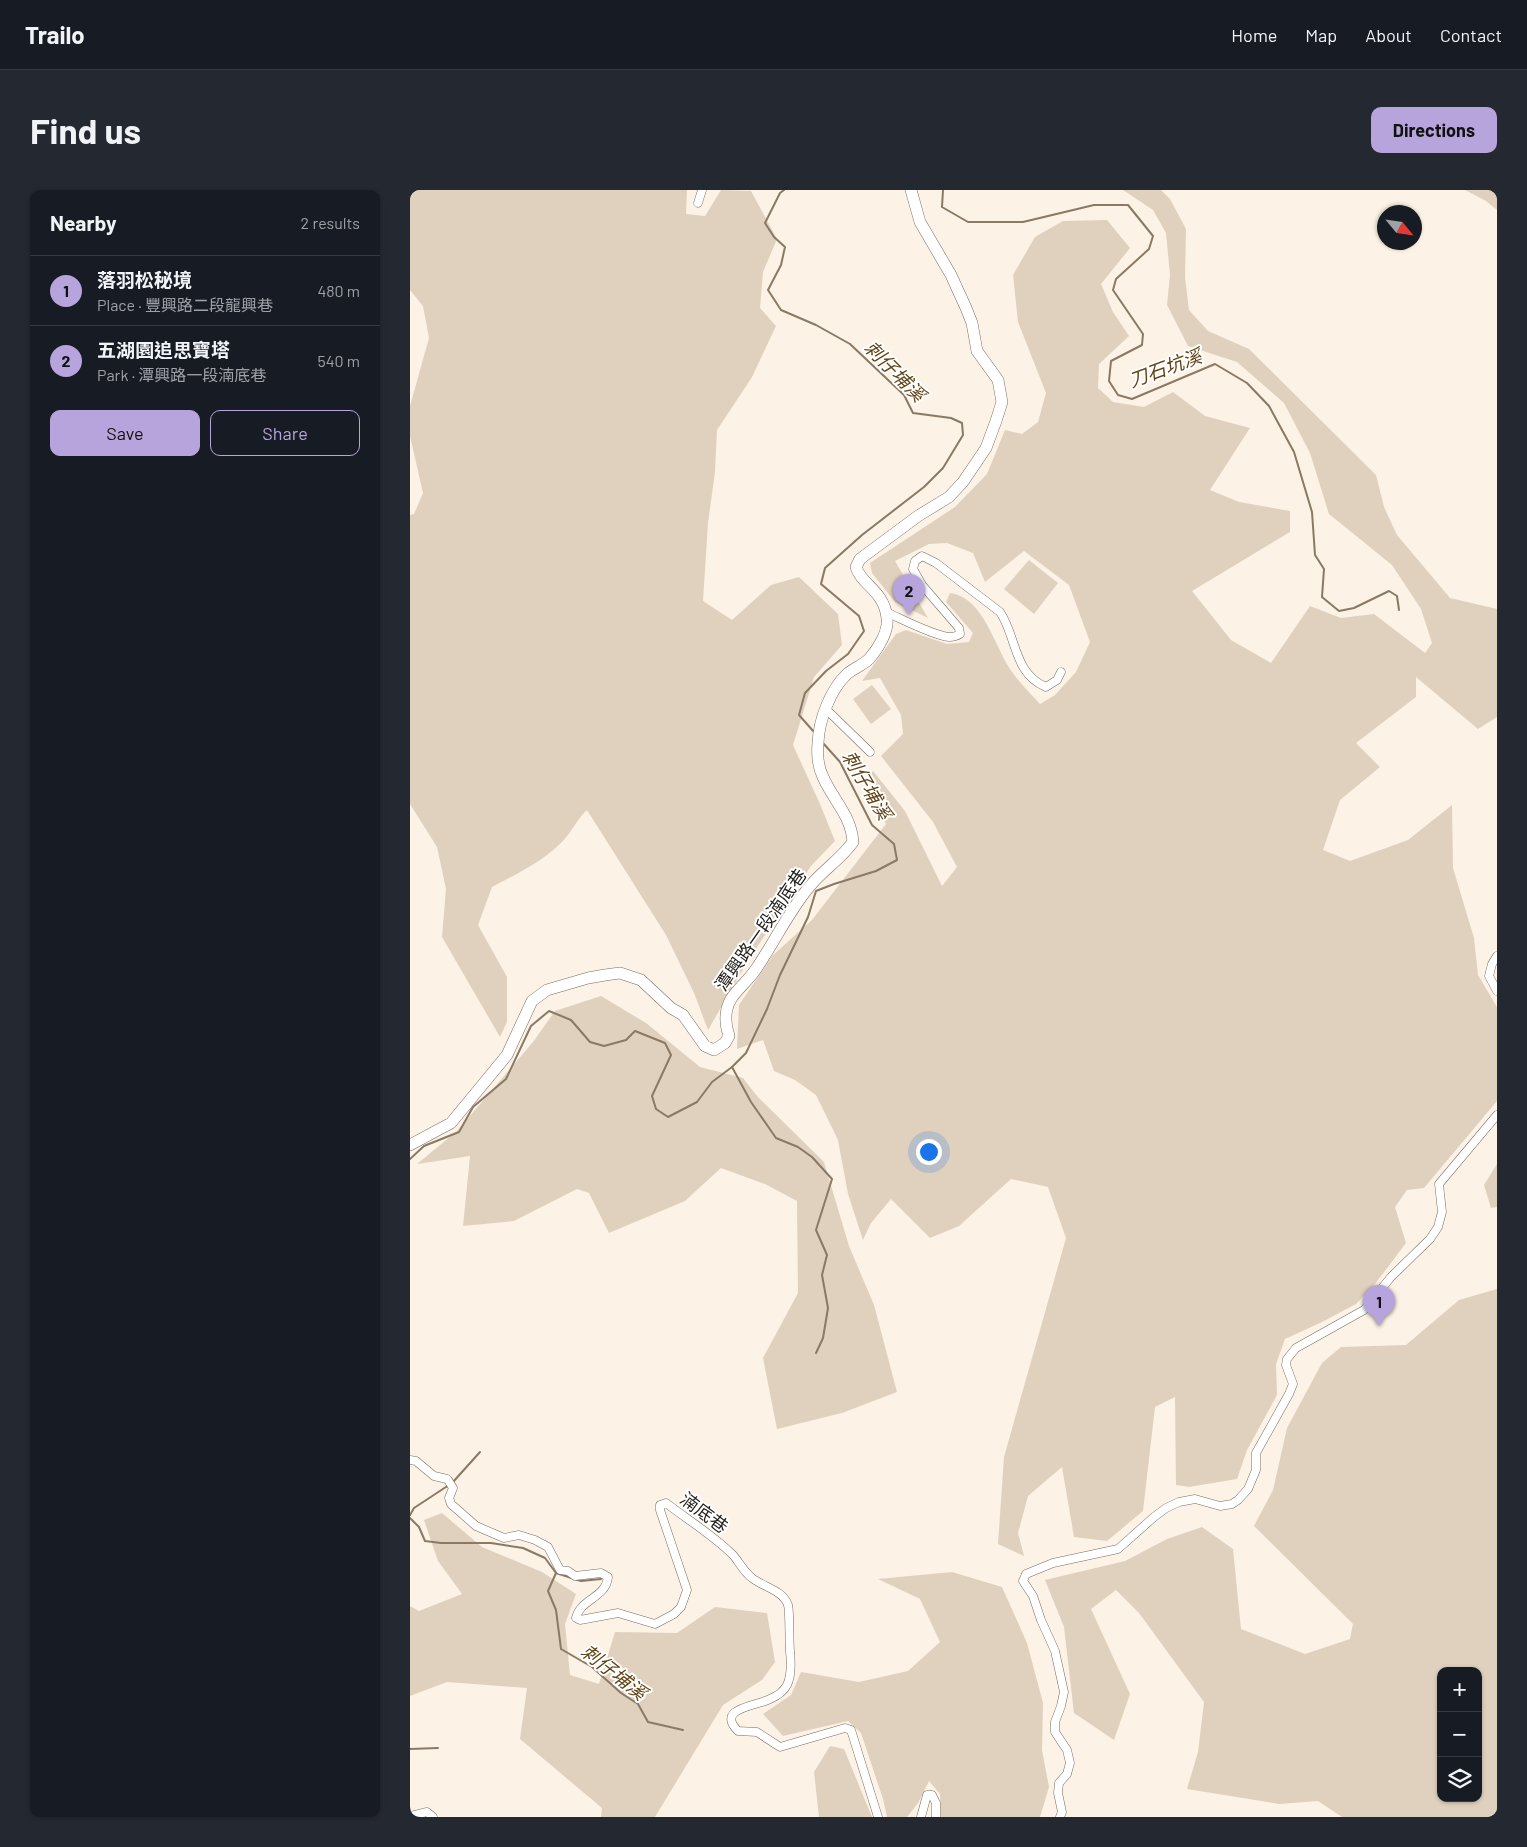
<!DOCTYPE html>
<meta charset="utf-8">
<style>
body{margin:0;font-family:Barlow,"Noto Sans TC",sans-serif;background:#242831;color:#f1f3f6}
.controls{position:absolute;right:15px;bottom:15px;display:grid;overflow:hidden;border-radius:10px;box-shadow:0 1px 4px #0004}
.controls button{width:45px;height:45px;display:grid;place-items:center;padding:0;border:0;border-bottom:1px solid #363941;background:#171b24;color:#f1f3f6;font:25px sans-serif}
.compass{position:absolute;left:967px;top:15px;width:45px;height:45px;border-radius:50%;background:#171b24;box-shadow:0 1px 4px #0004;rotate:119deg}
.you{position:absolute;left:518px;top:961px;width:18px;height:18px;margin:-12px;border:4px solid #fff;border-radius:50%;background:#1a73e8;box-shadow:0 0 0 8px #1a73e833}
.badge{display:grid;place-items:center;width:32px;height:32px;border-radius:50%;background:#b7a4dc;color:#111;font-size:16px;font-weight:700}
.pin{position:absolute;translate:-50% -41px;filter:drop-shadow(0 1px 2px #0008)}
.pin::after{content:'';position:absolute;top:26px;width:18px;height:15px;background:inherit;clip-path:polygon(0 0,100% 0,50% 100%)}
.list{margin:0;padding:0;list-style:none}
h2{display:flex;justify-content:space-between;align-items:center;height:65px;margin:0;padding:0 20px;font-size:21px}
h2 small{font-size:16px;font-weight:400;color:#9ea1a6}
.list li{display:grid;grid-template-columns:32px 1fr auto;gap:15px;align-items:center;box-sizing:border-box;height:70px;padding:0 20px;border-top:1px solid #363941}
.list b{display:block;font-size:19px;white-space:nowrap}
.list p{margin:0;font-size:16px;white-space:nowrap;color:#9ea1a6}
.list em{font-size:16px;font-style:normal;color:#9ea1a6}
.actions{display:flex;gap:10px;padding:15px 20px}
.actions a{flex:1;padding:11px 0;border:1px solid #b7a4dc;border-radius:10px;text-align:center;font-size:18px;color:#b7a4dc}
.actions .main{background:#b7a4dc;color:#111}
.icon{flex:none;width:28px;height:28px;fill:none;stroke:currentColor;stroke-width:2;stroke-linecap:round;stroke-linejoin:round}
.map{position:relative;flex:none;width:1087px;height:1627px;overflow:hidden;border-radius:10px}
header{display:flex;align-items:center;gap:30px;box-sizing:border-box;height:70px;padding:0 25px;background:#171b24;border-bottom:1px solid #363941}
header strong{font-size:24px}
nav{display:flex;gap:28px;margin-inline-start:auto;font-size:18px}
.intro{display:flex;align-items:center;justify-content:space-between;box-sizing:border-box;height:120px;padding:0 30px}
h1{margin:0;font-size:35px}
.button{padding:12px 22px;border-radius:10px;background:#b7a4dc;color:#111;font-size:18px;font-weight:700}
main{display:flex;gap:30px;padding:0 30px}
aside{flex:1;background:#171b24;border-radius:10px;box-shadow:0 1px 4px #0004}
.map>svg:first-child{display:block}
</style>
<header>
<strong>Trailo</strong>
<nav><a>Home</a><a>Map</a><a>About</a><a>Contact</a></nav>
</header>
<div class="intro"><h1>Find us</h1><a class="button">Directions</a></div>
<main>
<aside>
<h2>Nearby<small>2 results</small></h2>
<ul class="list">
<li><span class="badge">1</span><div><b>落羽松秘境</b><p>Place · 豐興路二段龍興巷</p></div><em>480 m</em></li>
<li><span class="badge">2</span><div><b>五湖園追思寶塔</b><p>Park · 潭興路一段湳底巷</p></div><em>540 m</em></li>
</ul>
<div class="actions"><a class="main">Save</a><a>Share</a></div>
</aside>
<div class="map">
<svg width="1087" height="1627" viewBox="0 0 1087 1627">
<rect width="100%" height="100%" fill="#fcf2e5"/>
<!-- green -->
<g fill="#e0d1bf" fill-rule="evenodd">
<path d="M0,0H277L276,24L295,26L311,0L341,1L367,49L353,82L350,118L366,136L342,187L307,240L305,282L298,333L293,411L322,430L361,395L389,387L428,424L432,455L404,487L383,555L410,614L425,651L401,676L339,769L298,840L284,803L256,745L177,620C169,627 164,637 158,645C139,669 108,683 82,697L68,735L97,787V832L90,847L32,747L36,699L27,657L0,614V325L4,324L13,303L0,246V216L19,148L13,116L0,100Z"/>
<path d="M713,0H751L760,9L776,39L775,88L779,120L798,141L839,159L966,285L974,317L987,345L1040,408L1087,419V527L1068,539L1006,487V507L946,553L970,577L930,610L913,660L940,671L998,650L1042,615L1043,678L1064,748L1068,785L1087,817V911L1014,998L997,1000L985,1017L996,1053L965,1094L946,1114L912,1132L875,1149L866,1174L867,1205L837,1260L827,1289L779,1297L766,1295L765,1207L745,1217L733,1321L697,1351L664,1347L652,1277L618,1306L608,1343L614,1366L588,1354L594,1267L656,1048L638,997L601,989L549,1036L520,1048L481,1009L461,1033L453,1050L438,1004L428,950L406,905L385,890L364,881L353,850L327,859L329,815L363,765L402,730L476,634L454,590L463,581L495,621L532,696L547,677L523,632L471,566L493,544L491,525L470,488L452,491L486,444L496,440L537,454L559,452L563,443L536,412L540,403C573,407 584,455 600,479C608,491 620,503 630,514L645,505L666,482L680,452L659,395L614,361L575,392L563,363L537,353L519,354L485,371L518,428L485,412L462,383L460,373L545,317L577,284L595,240L612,244L628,232L636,203L608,132L603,85L625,47L653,31L697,30L720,58L691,94L703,122L719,146L689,174L688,198L703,212L734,217L763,202L795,226L840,238L800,300L829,312L880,321V342L782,401L821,450L861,473L900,416L931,428L964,424L1015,463L1022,453L1011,419L982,375L919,324L900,263L874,213L827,172L778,156L757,115L760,85L756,43L743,20Z"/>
<polygon points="1055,0 1087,0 1087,20 1076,11"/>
<polygon points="619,370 648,393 624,424 594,399"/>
<polygon points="462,495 481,519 461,534 443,509"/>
<polygon points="191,806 236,833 290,877 333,888 347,906 414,972 439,1056 464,1115 487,1202 432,1223 367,1239 353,1168 388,1103 387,1011 355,994 311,978 275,1011 199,1043 179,1003 167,999 104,1031 53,1036 60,966 7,974 47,941 123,852 145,821"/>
<polygon points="1087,974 1087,1017 1081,1018 1074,995"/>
<path d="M1087,1099V1627H932L908,1611L870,1614L777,1599L788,1562L794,1512L729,1423L706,1400L681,1419L720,1504L704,1550L664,1523L654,1437L635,1390L715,1371L757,1349L792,1337L823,1359L831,1439L895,1464L940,1449L943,1434L844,1336L863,1300L877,1238L912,1173L931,1157L996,1155L1049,1110ZM1031,1481H1068V1608H1031Z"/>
<polygon points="32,1323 72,1357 132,1382 166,1404 155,1434 160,1485 189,1494 205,1442 267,1443 305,1417 357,1423 365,1472 352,1490 313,1515 245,1627 191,1627 192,1618 110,1549 117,1498 37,1492 0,1506 0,1416 9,1421 52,1404 28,1371 14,1330"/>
<polygon points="542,1382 592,1397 617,1453 633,1513 632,1560 639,1597 630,1627 531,1627 530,1604 519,1591 508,1613 497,1627 477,1627 473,1609 451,1543 438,1531 373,1546 353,1524 381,1505 391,1482 449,1492 498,1481 530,1452 510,1409 468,1389"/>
<polygon points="420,1556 434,1559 462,1627 409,1627 404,1582"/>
</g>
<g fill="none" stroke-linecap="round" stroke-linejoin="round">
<!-- stream -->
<g stroke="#897965" stroke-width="2">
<polyline points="374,0 370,3 355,33 364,47 375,57 371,75 358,100 371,120 406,135 440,154 494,205 503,223 541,228 552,233 553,245 533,278 514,297 452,345 415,378 411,394 449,426 454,441 438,464 416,481 395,503 389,525 404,542"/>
<polyline points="533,0 532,17 558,32 613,32 684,15 718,15 743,46 739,59 706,89 703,100 733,144 732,155 701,171 699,191 708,205 722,209 805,174 837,193 859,216 884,262 902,322 905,365 914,379 912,407 929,421 944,418 979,401 987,406 989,420"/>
<polyline points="322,877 341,912 366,948 388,957 402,967 422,989 406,1040 417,1065 412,1085 418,1118 413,1148 406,1163"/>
<polyline points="0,969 14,956 49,942 63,917 96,889 121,836 139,821 161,830 180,852 194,856 216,850 225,841 255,853 261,865 242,906 246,919 258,927 287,912 302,892 322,877 336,863 357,819 370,785 398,727 406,701 424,694 466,681 487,670 484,654 462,635 430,572 413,553"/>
<polyline points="43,1292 70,1262"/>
<polyline points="0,1325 4,1318 39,1295"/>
<polyline points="0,1328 9,1337 15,1351 31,1353 81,1353 113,1358 135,1368 146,1383 138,1401 146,1420 151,1459 182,1477 211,1503 228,1514 238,1532 273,1540"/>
<polyline points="146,1383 171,1391 191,1389"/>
<polyline points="0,1559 28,1558"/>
</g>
<!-- street casing -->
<g stroke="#776d62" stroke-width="9">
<g id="street">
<polyline points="288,13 292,0"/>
<path d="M476,422C492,429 522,445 539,447C543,447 547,446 550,444L549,438L512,395L503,379L505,371L512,366L526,373L590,422C607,447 603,483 636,497L647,490L651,482"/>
<polyline points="416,519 460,562"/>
<polyline points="1087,766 1082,774 1079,786 1087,801"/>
<polyline points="0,1270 6,1271 24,1286 37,1289"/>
<path d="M38,1290L43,1298L39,1308L41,1314L66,1336L94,1348L109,1345L125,1350L138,1357L150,1380L158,1381L165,1386L191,1383L198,1387C196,1408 170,1409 166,1428L170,1430L208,1423L245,1434L264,1424L271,1417L277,1400L250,1320V1315L256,1313C278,1330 303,1345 323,1365C329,1372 334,1382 342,1388C353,1397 373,1400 378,1415C380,1422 379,1451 380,1461C381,1471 382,1485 377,1495C374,1501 367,1506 360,1509C347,1516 305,1518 328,1541L347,1542L370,1557L435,1538L441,1540L468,1627"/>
<polyline points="0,1626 17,1622 23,1627"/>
<polyline points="511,1627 517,1605 522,1605 526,1613 526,1627"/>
<polyline points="650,1627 652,1622 648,1603 649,1593 657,1584 660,1573 657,1560 645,1542 645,1532 651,1516 654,1502 645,1461 631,1430 623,1406 613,1391 616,1384 643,1373 708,1359 744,1327 756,1318 769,1312 785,1309 810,1316 822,1314 828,1310 838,1299 846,1280 846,1263 879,1204 883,1194 876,1175 877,1169 886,1158 954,1120 981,1087 1020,1049 1028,1037 1032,1022 1029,994 1087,925"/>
</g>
</g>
<!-- secondary casing -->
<g stroke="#776d62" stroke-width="12">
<path id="secondary" d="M0,955L41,933L97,865L122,811L137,800L178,788L195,785L210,783L231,790L261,818L273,825L295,856L304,860L315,853L319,846C315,834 314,821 321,809C328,798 339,790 346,779C364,753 380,719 400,696C413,680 431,669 443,652C441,625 423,610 413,587C408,577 407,564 408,553C409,530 420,500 437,484C444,478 453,475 459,469C468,459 479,441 477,428C474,400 452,396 446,377L450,369L508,326L539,307L553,292L576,258L586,231L592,212L588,190L567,161L562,133L556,118L541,85L510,32L501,0"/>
</g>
<!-- street -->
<use href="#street" stroke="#fff" stroke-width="8"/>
<!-- secondary -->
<use href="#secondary" stroke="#fff" stroke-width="11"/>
</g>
<g text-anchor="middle" stroke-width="4" stroke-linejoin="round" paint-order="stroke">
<!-- street labels -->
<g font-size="18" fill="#211e19" stroke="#fff">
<text transform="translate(351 740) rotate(-55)" y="6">潭興路一段湳底巷</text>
<text transform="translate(294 1323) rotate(37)" y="6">湳底巷</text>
</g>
<!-- water labels -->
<g font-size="19" font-style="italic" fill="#624315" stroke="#fff">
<text transform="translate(755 178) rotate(-20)" y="7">刀石坑溪</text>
<text transform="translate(485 181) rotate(45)" y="7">刺仔埔溪</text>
<text transform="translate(457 595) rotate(59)" y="7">刺仔埔溪</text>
<text transform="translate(204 1482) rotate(38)" y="7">刺仔埔溪</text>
</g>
</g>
</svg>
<div class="controls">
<button>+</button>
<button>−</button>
<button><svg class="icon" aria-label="layers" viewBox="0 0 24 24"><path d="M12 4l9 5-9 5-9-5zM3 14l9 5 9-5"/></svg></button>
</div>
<svg class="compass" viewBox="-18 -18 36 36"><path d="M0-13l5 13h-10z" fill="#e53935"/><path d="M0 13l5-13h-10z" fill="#9ea1a6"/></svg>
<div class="you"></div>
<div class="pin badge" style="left:969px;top:1136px">1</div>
<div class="pin badge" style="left:499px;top:425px">2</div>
</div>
</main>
